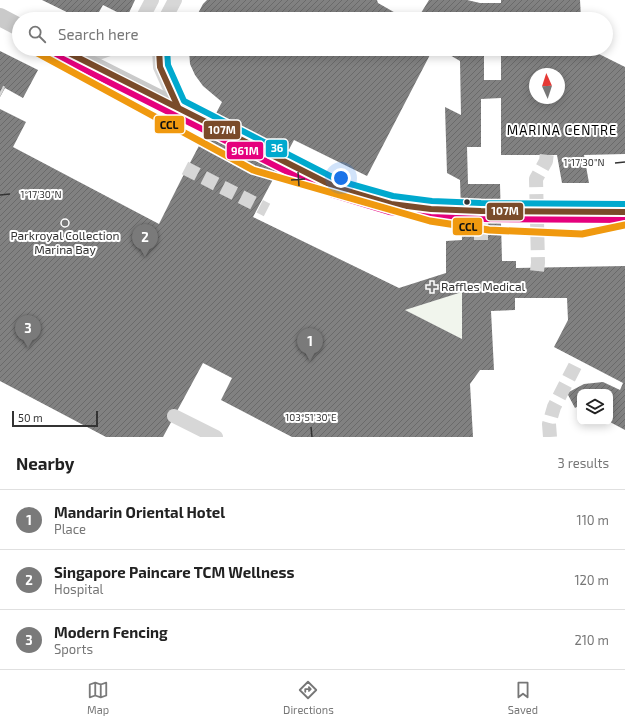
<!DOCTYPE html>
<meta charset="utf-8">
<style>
body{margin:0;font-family:"Exo 2",sans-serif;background:#f2f2f2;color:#222}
.controls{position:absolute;right:12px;bottom:12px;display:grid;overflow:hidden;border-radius:8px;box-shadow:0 2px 10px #0003}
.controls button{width:36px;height:36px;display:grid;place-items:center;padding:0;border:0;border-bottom:1px solid #e0e0e0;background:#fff;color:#222;font:20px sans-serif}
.compass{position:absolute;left:529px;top:68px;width:36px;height:36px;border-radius:50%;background:#fff;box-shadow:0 2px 10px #0003;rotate:357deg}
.scale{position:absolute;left:12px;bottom:10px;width:86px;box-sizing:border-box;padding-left:4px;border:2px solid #333;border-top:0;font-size:11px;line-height:14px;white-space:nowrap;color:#333;-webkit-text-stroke:3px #fff;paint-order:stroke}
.you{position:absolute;left:341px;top:178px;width:14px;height:14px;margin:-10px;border:3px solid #fff;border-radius:50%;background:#1a73e8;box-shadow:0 0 0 6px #1a73e833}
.badge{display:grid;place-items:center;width:26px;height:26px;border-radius:50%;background:#7a7a7a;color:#fff;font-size:13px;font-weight:700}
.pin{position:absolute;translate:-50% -33px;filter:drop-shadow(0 1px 2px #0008)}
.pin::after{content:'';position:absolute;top:21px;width:14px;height:12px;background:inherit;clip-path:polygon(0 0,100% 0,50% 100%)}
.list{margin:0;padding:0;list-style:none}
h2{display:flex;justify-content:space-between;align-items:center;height:52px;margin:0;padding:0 16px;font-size:17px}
h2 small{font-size:13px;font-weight:400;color:#767676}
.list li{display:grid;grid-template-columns:26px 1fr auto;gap:12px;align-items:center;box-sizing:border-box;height:60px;padding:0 16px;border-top:1px solid #e0e0e0}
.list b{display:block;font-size:15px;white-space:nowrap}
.list p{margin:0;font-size:13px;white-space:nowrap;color:#767676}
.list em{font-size:13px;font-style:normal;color:#767676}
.icon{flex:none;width:22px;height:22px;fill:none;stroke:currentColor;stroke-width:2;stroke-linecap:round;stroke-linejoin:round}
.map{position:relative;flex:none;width:625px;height:437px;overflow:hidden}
.search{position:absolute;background:#fff;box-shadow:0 2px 10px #0003;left:12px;right:12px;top:12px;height:44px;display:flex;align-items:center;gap:10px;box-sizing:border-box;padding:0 14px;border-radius:22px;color:#767676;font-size:15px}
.sheet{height:232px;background:#fff}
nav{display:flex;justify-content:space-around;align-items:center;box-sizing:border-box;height:56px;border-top:1px solid #e0e0e0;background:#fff;font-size:11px;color:#767676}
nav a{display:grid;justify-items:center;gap:2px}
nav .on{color:#7a7a7a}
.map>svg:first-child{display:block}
</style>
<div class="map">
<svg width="625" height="437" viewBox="0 0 625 437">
<defs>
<pattern id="building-hatch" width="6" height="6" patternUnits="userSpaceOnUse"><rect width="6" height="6" fill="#818181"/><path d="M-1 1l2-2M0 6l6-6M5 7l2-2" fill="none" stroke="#6a6a6a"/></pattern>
</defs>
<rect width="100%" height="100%" fill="#fff"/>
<!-- green -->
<polygon fill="#f1f5ed" points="462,292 462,339 405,310"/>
<!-- building -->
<g fill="url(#building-hatch)" fill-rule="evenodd">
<polygon points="42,0 135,0 127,17 103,5 95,19 81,19"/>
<polygon points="207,0 377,0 378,3 406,19 195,19 203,4"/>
<polygon points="429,0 467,0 480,3 501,3 501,0 580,0 581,19 430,19 431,18 421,13"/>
<path d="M189,49H433L367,176L294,140L253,217L399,288L446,273V241L462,240L460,180L447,173L445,107L461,115L460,61L443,51L444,49H484V80H501V49H589L625,67V154L584,155L589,183H562L557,155H501V98L481,99V147H467L468,184H500L502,261H516V268L625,266V430L610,422V407L612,404L610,403V392H580V405L575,408L567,393L584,384L603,382L620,390L623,383L554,347L568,320L567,298H515V310L491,311L494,370H480L470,384L473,437H292L221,400L232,378L203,363L163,437H106L0,381V109L26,122L13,147L159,224L181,180L222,102L203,86L195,75L190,64ZM535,74H559V98H535ZM462,292V339L405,310Z"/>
<polygon points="0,51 38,70 23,98 5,88 0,97"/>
</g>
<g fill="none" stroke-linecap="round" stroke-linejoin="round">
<!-- minor-tunnel -->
<g stroke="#d6d6d6" stroke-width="14" stroke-dasharray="14 7" stroke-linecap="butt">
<polyline points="0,92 2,93"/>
<polyline points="185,168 267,210"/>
<polyline points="481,211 481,240"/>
<polyline points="537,271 538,263 536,179 546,161 547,152"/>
<polyline points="550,437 549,424 554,407 578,360"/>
</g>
<!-- major-tunnel -->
<g stroke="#d6d6d6" stroke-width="18" stroke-dasharray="18 9" stroke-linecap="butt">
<polyline points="210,124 283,161"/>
<polyline points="461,210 500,211"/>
</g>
<!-- minor -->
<g stroke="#d7d7d7" stroke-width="14">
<polyline points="142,19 152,0"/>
<polyline points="165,19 175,0"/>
<polyline points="159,49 160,67 178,107"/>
<polyline points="81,59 110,49"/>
<polyline points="174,416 216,437"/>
</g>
<!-- major -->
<g stroke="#cacaca" stroke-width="18">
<polyline points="0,17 19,27"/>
<polyline points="61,49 210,124"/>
<polyline points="283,161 337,188 391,204 431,209 461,210"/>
<polyline points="500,211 625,212"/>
</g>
<!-- bus-1 casing -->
<g stroke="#fff" stroke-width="9">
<g id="bus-1">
<polyline points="61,49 337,188 391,204 431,209 481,211 625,212"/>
<polyline points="159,49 160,67 178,107"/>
</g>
</g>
<!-- bus-2 casing -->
<g stroke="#fff" stroke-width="9">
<polyline id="bus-2" points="57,56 333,195 389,212 431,217 481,219 625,220"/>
</g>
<!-- bus-3 casing -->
<g stroke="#fff" stroke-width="9">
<polyline id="bus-3" points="167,49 168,65 184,101 340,181 393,196 432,201 481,203 625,204"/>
</g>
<!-- bus-1 -->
<use href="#bus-1" stroke="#7a4b2a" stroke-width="6"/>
<!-- bus-2 -->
<use href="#bus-2" stroke="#e5007d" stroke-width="6"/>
<!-- bus-3 -->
<use href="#bus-3" stroke="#00a9ce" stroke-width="6"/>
<!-- metro-1 casing -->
<g stroke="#fff" stroke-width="10">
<polyline id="metro-1" points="30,49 253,170 430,221 489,230 582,234 625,225"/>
</g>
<!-- metro-1 -->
<use href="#metro-1" stroke="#f0990f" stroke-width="7"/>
</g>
<!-- ticks -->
<path fill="none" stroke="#333" stroke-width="1.5" d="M615,163L625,162M298,172L299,186M291,180L305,179M0,195L10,194M311,427L312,437"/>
<!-- markers -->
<circle fill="#333" stroke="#fff" stroke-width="1.5" cx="467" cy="202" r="3.5"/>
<g fill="#7a7a7a" stroke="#fff" stroke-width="1.5">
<circle cx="65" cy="223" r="4"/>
<path d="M430 281h4v4h4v4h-4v4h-4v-4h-4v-4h4z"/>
</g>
<g text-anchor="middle" stroke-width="4" stroke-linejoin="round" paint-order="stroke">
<!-- poi labels -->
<g font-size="12" fill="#333" stroke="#fff">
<text x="65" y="240">Parkroyal Collection<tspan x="65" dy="14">Marina Bay</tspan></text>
<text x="441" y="291" text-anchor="start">Raffles Medical</text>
</g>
<!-- neighbourhood labels -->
<g font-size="13" letter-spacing="1" fill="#000" stroke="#fff">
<text x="562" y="135">MARINA CENTRE</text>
</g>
</g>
<g font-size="10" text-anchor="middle" fill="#333" stroke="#fff" stroke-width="4" stroke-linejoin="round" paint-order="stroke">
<text x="584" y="166">1°17'30"N</text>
<text x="41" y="198">1°17'30"N</text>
<text x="311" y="421">103°51'30"E</text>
</g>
<g stroke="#fff" stroke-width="1.5">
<rect x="154" y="115" width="31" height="19" rx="4" fill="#f0990f"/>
<rect x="203" y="120" width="38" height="20" rx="4" fill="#7a4b2a"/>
<rect x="265" y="139" width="23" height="19" rx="4" fill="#00a9ce"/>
<rect x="226" y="141" width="38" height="19" rx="4" fill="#e5007d"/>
<rect x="486" y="202" width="38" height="19" rx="4" fill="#7a4b2a"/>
<rect x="452" y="217" width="31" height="19" rx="4" fill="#f0990f"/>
</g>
<g font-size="11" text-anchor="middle" font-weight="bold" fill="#fff">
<text x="222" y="134">107M</text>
<text x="277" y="152">36</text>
<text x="245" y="155">961M</text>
<text x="505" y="215">107M</text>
</g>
<g font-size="11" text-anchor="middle" font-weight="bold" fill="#111">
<text x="169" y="129">CCL</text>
<text x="468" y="231">CCL</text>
</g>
</svg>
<div class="controls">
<button><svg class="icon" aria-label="layers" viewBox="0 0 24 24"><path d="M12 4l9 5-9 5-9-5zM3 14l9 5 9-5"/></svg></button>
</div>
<svg class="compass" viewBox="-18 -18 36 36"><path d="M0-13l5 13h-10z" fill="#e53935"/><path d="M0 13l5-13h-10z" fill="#767676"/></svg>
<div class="scale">50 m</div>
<div class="you"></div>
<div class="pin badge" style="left:310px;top:361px">1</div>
<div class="pin badge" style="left:145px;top:257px">2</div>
<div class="pin badge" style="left:28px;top:348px">3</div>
<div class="search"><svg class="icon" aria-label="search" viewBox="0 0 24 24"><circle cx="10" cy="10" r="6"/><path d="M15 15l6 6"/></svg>Search here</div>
</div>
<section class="sheet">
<h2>Nearby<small>3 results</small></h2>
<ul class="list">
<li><span class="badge">1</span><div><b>Mandarin Oriental Hotel</b><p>Place</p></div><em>110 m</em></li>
<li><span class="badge">2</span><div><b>Singapore Paincare TCM Wellness</b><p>Hospital</p></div><em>120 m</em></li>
<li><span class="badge">3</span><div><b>Modern Fencing</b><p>Sports</p></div><em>210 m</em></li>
</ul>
</section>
<nav>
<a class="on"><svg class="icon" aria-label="map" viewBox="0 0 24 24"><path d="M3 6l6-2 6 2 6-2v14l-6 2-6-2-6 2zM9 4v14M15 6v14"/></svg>Map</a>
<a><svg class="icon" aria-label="directions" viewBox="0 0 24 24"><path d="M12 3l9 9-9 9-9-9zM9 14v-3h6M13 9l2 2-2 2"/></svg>Directions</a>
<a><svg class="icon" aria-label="saved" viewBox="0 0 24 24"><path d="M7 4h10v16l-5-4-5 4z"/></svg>Saved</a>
</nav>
